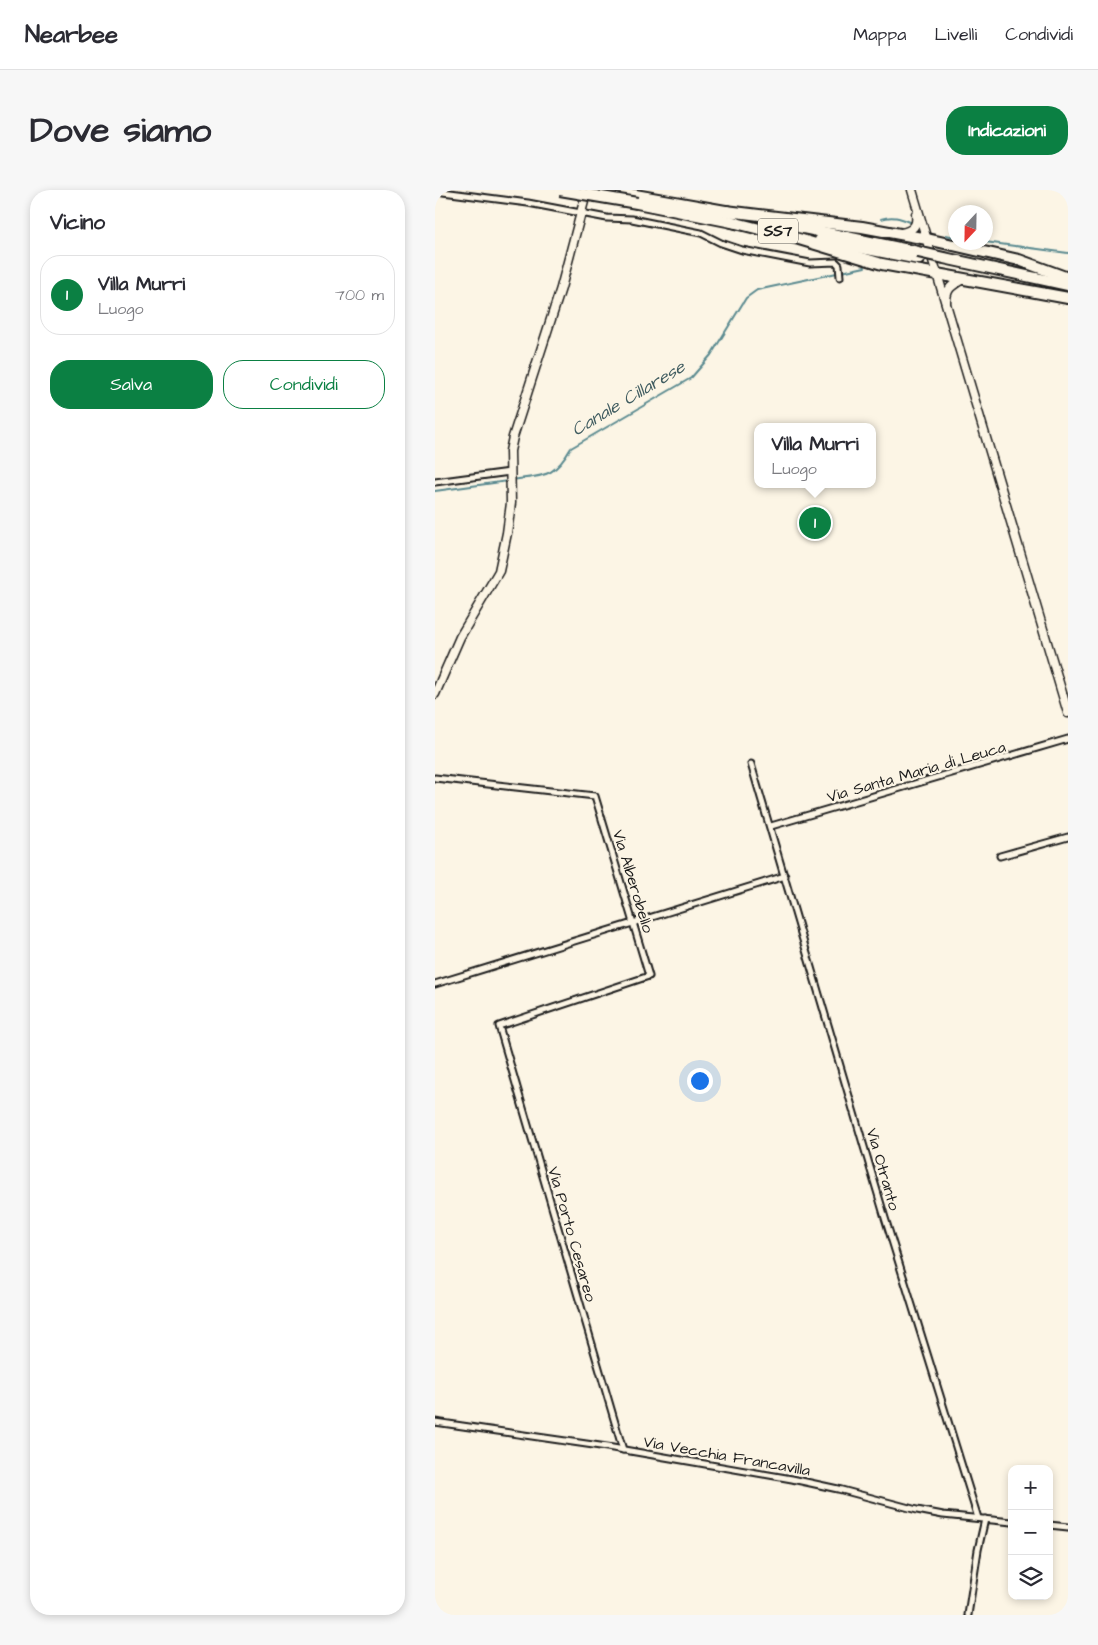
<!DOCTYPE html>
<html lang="it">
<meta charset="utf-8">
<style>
body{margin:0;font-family:"Architects Daughter",sans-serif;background:#f7f7f7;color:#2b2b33}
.controls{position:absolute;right:15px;bottom:15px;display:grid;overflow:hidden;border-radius:10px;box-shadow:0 2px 8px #0003}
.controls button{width:45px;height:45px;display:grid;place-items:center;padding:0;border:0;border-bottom:1px solid #e1e1e2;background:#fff;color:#2b2b33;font:25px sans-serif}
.compass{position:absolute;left:513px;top:15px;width:45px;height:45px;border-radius:50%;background:#fff;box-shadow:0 2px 8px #0003;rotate:202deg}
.you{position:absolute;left:264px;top:890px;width:18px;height:18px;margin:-12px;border:4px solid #fff;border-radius:50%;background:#1a73e8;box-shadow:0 0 0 8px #1a73e833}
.badge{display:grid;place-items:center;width:32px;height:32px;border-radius:50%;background:#0b8043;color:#fff;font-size:16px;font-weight:700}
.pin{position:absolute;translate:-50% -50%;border:2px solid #fff;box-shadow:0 1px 5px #0006}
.popup{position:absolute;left:319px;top:233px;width:122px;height:65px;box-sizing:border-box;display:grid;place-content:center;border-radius:10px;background:#fff;filter:drop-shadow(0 1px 4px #0005);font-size:16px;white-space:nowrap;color:#7c7c81}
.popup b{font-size:19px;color:#2b2b33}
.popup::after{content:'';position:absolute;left:50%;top:100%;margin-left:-10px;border:10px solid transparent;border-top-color:#fff}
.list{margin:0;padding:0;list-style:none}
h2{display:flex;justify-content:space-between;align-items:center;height:65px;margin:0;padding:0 20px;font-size:21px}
h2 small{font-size:16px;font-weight:400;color:#7c7c81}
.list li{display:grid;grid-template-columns:32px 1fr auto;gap:15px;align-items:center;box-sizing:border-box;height:80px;margin:0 10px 10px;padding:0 10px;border:1px solid #e1e1e2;border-radius:20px}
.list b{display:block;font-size:19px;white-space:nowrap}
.list p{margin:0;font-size:16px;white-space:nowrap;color:#7c7c81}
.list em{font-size:16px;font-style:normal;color:#7c7c81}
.actions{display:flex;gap:10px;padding:15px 20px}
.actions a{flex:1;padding:11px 0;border:1px solid #0b8043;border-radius:20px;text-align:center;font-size:18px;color:#0b8043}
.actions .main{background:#0b8043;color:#fff}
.icon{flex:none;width:28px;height:28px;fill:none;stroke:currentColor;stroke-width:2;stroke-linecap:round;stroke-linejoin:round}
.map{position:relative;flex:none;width:633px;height:1425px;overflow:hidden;border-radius:20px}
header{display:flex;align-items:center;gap:30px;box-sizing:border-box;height:70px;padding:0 25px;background:#fff;border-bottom:1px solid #e1e1e2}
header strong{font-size:24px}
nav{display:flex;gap:28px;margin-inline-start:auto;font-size:18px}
.intro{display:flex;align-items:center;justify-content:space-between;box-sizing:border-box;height:120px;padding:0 30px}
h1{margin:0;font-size:35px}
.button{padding:12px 22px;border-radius:20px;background:#0b8043;color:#fff;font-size:18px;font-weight:700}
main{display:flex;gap:30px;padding:0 30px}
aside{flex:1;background:#fff;border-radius:20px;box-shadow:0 2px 8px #0003}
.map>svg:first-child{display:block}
</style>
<header>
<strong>Nearbee</strong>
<nav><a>Mappa</a><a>Livelli</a><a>Condividi</a></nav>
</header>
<div class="intro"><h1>Dove siamo</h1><a class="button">Indicazioni</a></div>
<main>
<aside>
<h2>Vicino<small></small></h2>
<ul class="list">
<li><span class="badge">1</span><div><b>Villa Murri</b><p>Luogo</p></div><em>700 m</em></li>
</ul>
<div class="actions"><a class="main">Salva</a><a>Condividi</a></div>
</aside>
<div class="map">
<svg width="633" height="1425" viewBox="0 0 633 1425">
<rect width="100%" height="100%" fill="#fcf5e5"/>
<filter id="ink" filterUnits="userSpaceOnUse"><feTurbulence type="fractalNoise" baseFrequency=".02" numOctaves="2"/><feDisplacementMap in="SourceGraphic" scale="10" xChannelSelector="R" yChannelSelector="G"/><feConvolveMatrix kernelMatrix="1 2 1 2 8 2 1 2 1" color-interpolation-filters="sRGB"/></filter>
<g filter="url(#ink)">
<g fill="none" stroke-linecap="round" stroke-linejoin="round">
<!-- stream -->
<g stroke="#5a8a90" stroke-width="2">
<path d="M446,29C457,25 465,28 475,32"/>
<polyline points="511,45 520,47"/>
<polyline points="550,52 633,63"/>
<path d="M77,290C110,285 119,288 136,258L256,188L276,165L311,108L322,100L430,77"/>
<polyline points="0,301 73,291"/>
</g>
<!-- street casing -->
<g stroke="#1c1c1c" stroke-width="9">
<g id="street">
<polyline points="0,1 93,13 172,28 197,29 266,43 286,53 307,60 375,73 401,72 404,75 405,87"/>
<polyline points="0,292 75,282"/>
<polyline points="316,574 450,1028 543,1328"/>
<polyline points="0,588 160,606 214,786 64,836 188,1260"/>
<polyline points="336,636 633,549"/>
<polyline points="565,666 633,647"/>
<polyline points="0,794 350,686"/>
<polyline points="0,1232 172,1257 357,1289 403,1299 482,1320 508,1325 577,1332"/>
<polyline points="614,1335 633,1337"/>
<polyline points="533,1425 543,1360 550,1329"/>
</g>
</g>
<!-- secondary casing -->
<g stroke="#1c1c1c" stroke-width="11">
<g id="secondary">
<polyline points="477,0 633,523"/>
<path d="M466,43C477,41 483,36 481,24"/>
<path d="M511,112C511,99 516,96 526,90"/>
<polyline points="0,504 25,447 64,381 72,343 76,313 75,261 78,247 126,98 152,0"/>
</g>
</g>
<!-- highway casing -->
<g stroke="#1c1c1c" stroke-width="14">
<g id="highway">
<polyline points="172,0 296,22"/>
<polyline points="202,13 302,33"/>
<polyline points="291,21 427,37 492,49 584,70 633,88"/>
<polyline points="297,32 364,49 447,74 633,108"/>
<polyline points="354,35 483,62"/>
<polyline points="385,50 484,69"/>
<polyline points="509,68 633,95"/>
</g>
</g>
<!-- street -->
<use href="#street" stroke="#fcf5e5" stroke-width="5"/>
<!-- secondary -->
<use href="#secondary" stroke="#fcf5e5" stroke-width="8"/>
<!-- highway -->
<use href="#highway" stroke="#fcf5e5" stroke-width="10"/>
<!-- highway-bridge casing -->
<g stroke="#1c1c1c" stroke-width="14" stroke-linecap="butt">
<g id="highway-bridge">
<polyline points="125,0 202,13"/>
<polyline points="483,62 509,68"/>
</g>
</g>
<!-- highway-bridge -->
<use href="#highway-bridge" stroke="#fcf5e5" stroke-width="10"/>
</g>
</g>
<g text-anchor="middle" stroke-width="4.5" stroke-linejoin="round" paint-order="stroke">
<!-- shield labels -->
<rect fill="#fcf5e5" stroke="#5f5d58" stroke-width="1" x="323" y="28.5" width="40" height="25" rx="4"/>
<g font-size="15" font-weight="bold" fill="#1c1c1c">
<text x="343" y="46">SS7</text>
</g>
<!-- street labels -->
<g font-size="16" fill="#1c1c1c" stroke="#fcf5e5">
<text transform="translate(481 581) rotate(-16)" y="6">Via Santa Maria di Leuca</text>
<text transform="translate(199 691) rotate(73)" y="6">Via Alberobello</text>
<text transform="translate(449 979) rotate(74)" y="6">Via Otranto</text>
<text transform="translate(138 1044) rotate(74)" y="6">Via Porto Cesareo</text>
<text transform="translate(292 1265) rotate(10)" y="6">Via Vecchia Francavilla</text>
</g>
<!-- water labels -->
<g font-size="18" font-style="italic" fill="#405c60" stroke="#fcf5e5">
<text transform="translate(193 208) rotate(-31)" y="6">Canale Cillarese</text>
</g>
</g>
</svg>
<div class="controls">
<button>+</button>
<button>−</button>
<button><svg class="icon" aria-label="layers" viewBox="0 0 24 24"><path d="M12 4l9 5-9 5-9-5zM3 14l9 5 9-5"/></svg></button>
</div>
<svg class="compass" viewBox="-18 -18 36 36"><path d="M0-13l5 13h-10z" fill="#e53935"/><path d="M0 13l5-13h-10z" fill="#7c7c81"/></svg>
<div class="you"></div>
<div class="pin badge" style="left:380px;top:333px">1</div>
<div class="popup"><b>Villa Murri</b>Luogo</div>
</div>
</main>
